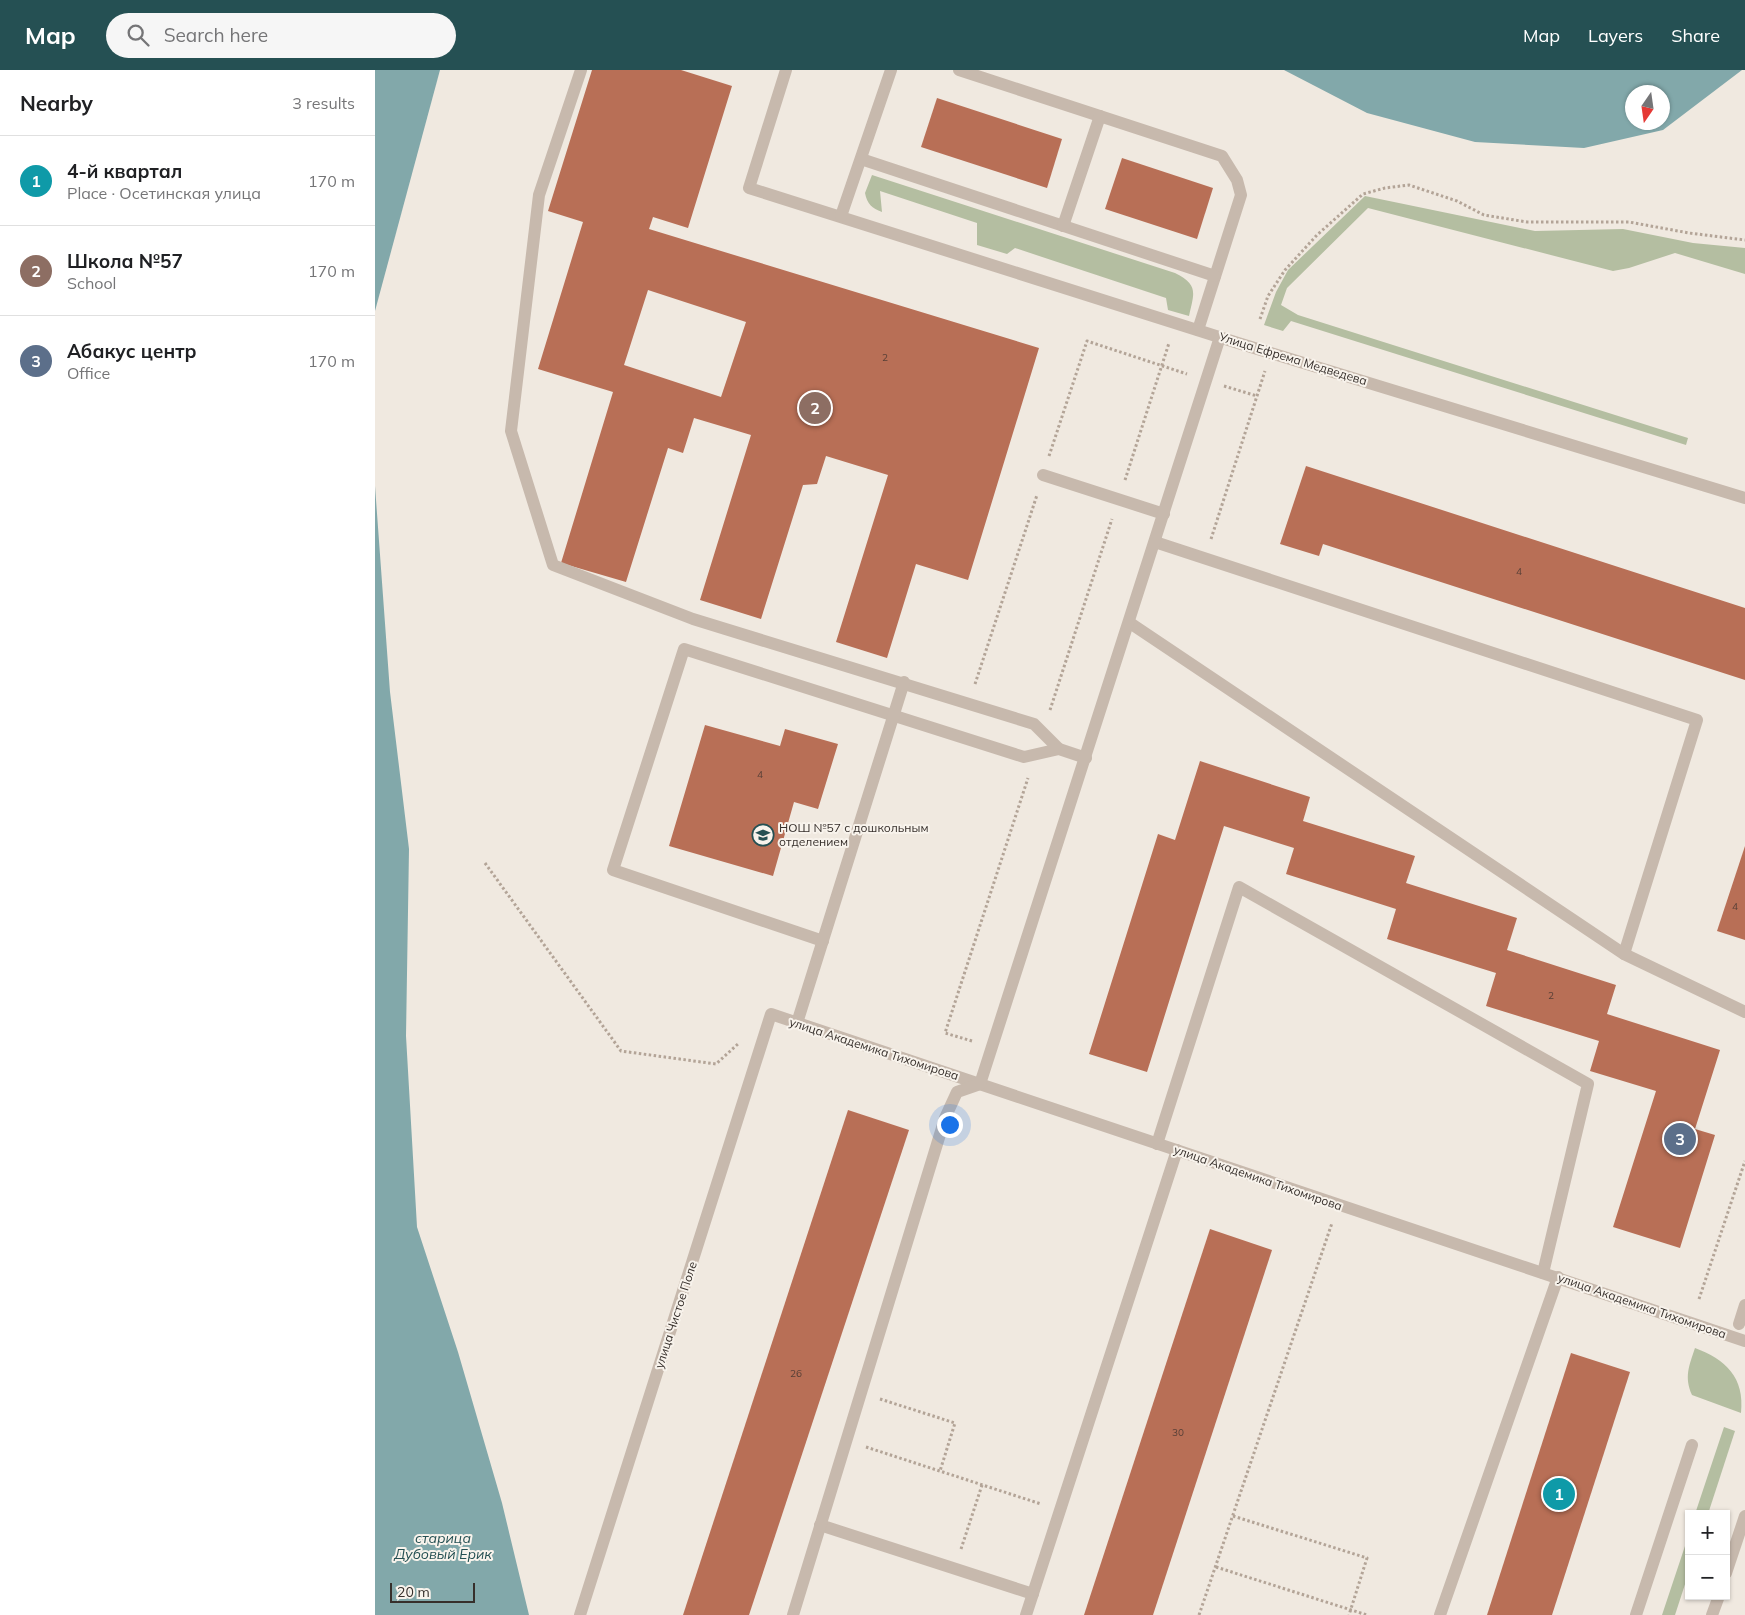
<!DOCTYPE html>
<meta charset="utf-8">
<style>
body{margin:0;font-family:Mulish,sans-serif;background:#f6f6f6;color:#202124}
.controls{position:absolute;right:15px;bottom:15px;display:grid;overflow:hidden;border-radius:0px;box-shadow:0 1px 4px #0004}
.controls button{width:45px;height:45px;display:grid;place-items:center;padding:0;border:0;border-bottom:1px solid #e0e0e0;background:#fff;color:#202124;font:25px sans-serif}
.compass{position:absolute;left:1250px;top:15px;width:45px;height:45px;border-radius:50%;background:#fff;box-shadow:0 1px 4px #0004;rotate:193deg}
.scale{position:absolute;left:15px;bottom:12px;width:85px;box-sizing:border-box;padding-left:5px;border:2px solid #362f2b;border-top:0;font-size:14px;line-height:18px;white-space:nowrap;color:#362f2b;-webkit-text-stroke:4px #f8f3ec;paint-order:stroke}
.you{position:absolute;left:574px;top:1054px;width:18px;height:18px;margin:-12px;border:4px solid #fff;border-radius:50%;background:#1a73e8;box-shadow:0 0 0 8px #1a73e833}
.badge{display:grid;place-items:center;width:32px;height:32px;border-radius:50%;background:#255053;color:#fff;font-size:16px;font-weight:700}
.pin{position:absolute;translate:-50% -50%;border:2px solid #fff;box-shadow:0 1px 5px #0006}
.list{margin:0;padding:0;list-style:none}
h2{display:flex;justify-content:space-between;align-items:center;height:65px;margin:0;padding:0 20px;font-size:21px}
h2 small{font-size:16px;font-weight:400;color:#757577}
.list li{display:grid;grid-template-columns:32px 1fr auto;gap:15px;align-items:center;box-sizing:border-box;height:90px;padding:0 20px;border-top:1px solid #e0e0e0}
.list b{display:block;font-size:19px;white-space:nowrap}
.list p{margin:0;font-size:16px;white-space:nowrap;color:#757577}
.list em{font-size:16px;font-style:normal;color:#757577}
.icon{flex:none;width:28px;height:28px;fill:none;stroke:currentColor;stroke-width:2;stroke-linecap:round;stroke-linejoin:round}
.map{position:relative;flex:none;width:1370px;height:1545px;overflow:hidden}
header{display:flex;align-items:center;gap:30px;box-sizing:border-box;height:70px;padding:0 25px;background:#255053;color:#fff}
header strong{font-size:24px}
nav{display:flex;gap:28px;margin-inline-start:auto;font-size:18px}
.search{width:350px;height:45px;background:#f6f6f6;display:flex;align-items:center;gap:12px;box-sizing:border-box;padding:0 18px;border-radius:28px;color:#757577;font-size:19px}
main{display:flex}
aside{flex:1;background:#fff}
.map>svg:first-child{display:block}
</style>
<header>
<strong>Map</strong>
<div class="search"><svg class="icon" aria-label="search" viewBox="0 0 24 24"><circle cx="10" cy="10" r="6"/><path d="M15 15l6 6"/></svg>Search here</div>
<nav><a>Map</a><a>Layers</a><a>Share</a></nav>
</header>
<main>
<aside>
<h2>Nearby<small>3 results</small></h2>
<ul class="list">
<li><span class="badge" style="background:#0f9aa8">1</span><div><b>4-й квартал</b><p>Place · Осетинская улица</p></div><em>170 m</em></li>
<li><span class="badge" style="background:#8d6e63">2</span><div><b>Школа №57</b><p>School</p></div><em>170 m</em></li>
<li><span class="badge" style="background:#5c6f8a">3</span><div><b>Абакус центр</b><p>Office</p></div><em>170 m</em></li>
</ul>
</aside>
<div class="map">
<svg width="1370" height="1545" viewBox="0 0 1370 1545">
<rect width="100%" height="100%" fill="#f0e9e0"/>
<!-- green -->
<g fill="#b4bea1">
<path d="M497,105L800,203C824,215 819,223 814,246L793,240L791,228L640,178L632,184L602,175V153L505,121L507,142C497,138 492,134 490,123Z"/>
<polygon points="990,126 1160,161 1248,159 1318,173 1370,178 1370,204 1300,183 1254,198 1238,201 993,138 912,218 906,235 923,245 1313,368 1311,375 916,251 908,261 889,255 901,222 913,200"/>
<path d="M1320,1278C1350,1289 1370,1307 1366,1343L1317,1325C1309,1307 1314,1296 1320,1278Z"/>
<polygon points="1349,1357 1360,1361 1333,1444 1320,1444"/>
<polygon points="1314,1464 1314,1502 1300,1545 1287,1545"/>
</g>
<!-- water -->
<g fill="#82a8aa" fill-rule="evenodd">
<polygon points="0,0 65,0 0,241"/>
<path d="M909,0H1367L1288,60L1209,78L1100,72L992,43ZM1258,22H1288V52H1258Z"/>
<polygon points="0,416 15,622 34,779 31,966 42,1157 83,1282 127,1433 154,1545 0,1545"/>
</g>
<!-- building -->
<g fill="#b86f56" fill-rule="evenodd">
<path d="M217,0H306L357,16L313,158L278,147L274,159L664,278L593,510L541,494L512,588L461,572L513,405L451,386L442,414L428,415L386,549L325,530L376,365L319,348L308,383L293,378L251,512L186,493L238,322L163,299L208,152L173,141ZM273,220L371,252L346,327L249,295Z"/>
<polygon points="562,28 687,69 672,118 546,77"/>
<polygon points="747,88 838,118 822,169 730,139"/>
<polygon points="931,396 1370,538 1370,610 948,474 944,486 905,474"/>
<polygon points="330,655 405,676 410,659 463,674 443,739 419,732 398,806 294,776"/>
<polygon points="825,691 935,727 928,751 1040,786 1031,813 1142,848 1132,880 1241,915 1232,944 1345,980 1320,1059 1340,1065 1305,1178 1238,1157 1281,1021 1215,1001 1224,971 1111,936 1121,903 1012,869 1021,839 911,804 919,778 849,756 772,1002 714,984 783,764 800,770"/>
<polygon points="1370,776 1370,870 1342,861"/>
<polygon points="473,1040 534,1060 374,1545 308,1545"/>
<polygon points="835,1159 897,1180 778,1545 709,1545"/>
<polygon points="1196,1283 1255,1302 1177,1545 1112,1545"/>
</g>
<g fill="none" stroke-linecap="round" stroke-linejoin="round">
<!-- path -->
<g stroke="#b3a497" stroke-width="3" stroke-dasharray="2.5 2.5" stroke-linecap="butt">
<polyline points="885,249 893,226 910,200 942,165 988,124 1010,118 1034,115 1082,131 1109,145 1152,152 1254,152 1314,163 1370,170"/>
<polyline points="849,316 882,326"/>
<polyline points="674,386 712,271 812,304"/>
<polyline points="750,410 794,273"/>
<polyline points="836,469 890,301"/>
<polyline points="600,614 662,425"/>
<polyline points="675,640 737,449"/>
<polyline points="110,793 246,981 341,994 364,973"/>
<polyline points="597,971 570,963 653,708"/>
<polyline points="1324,1229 1370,1091"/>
<polyline points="505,1329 580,1353 565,1401"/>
<polyline points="491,1377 666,1434"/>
<polyline points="858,1446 992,1488 974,1545"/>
<polyline points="586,1479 607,1415"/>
<polyline points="841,1497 992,1545"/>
<polyline points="824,1545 957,1153"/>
</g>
<!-- minor -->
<g stroke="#c7b9ad" stroke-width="12">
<polyline points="206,0 164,125 136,361 178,495 318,549 659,654 684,679"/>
<polyline points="411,0 374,118 863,273 1370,428"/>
<polyline points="584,0 847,86 862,110 866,125 823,260"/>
<polyline points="486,89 840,206"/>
<polyline points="466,146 516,0"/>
<polyline points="688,156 725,46"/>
<polyline points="668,405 789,444"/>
<polyline points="780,472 1322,650 1249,884"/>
<polyline points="755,553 1249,884 1370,942"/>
<polyline points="448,871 238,800 309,579 649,687 684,679 711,688"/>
<polyline points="422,953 529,612"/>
<polyline points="782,1074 864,817 1213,1014 1168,1203"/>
<polyline points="1364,1254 1370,1235"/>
<polyline points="445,1455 658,1524"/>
<polyline points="1351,1503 1370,1446"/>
<polyline points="205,1545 396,944 1370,1271"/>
<polyline points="418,1545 570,1048 582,1022 605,1014 845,267"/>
<polyline points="651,1545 802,1080"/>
<polyline points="1065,1545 1183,1207"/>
<polyline points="1261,1545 1317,1375"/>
<polyline points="1337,1545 1344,1526"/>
</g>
</g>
<!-- icons -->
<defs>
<g id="school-ring" transform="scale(1.125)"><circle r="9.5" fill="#f8f3ec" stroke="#255053" stroke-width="1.5"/><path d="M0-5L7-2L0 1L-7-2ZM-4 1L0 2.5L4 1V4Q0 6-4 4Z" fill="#255053"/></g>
</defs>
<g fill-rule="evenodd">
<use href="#school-ring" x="388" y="765"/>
</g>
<g text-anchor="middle" stroke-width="4" stroke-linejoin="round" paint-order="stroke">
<!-- number labels -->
<g font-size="10" fill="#563f36">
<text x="510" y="291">2</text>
<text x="1144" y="505">4</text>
<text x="385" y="708">4</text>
<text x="1360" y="840">4</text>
<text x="1176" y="929">2</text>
<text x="421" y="1307">26</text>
<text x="803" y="1366">30</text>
</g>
<!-- street labels -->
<g font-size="12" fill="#362f2b" stroke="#f8f3ec">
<text transform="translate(918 289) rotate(17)" y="4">Улица Ефрема Медведева</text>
<text transform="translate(499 979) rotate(18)" y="4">улица Академика Тихомирова</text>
<text transform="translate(883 1108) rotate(19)" y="4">улица Академика Тихомирова</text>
<text transform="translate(1267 1236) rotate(19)" y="4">улица Академика Тихомирова</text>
<text transform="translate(301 1245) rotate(-72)" y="4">улица Чистое Поле</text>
</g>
<!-- poi labels -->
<g font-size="12" fill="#362f2b" stroke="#f8f3ec" text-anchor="start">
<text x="404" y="762">НОШ №57 с дошкольным<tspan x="404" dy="14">отделением</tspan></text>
</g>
<!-- water labels -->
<g font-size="14" font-style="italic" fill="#255053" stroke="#f8f3ec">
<text x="68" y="1473">старица<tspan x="68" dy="16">Дубовый Ерик</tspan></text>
</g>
</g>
</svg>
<div class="controls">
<button>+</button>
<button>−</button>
</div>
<svg class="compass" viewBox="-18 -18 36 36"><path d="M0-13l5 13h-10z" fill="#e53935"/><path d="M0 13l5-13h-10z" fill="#757577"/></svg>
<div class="scale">20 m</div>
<div class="you"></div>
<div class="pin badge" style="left:1184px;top:1424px;background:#0f9aa8">1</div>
<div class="pin badge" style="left:440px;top:338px;background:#8d6e63">2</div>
<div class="pin badge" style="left:1305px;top:1069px;background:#5c6f8a">3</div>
</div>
</main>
